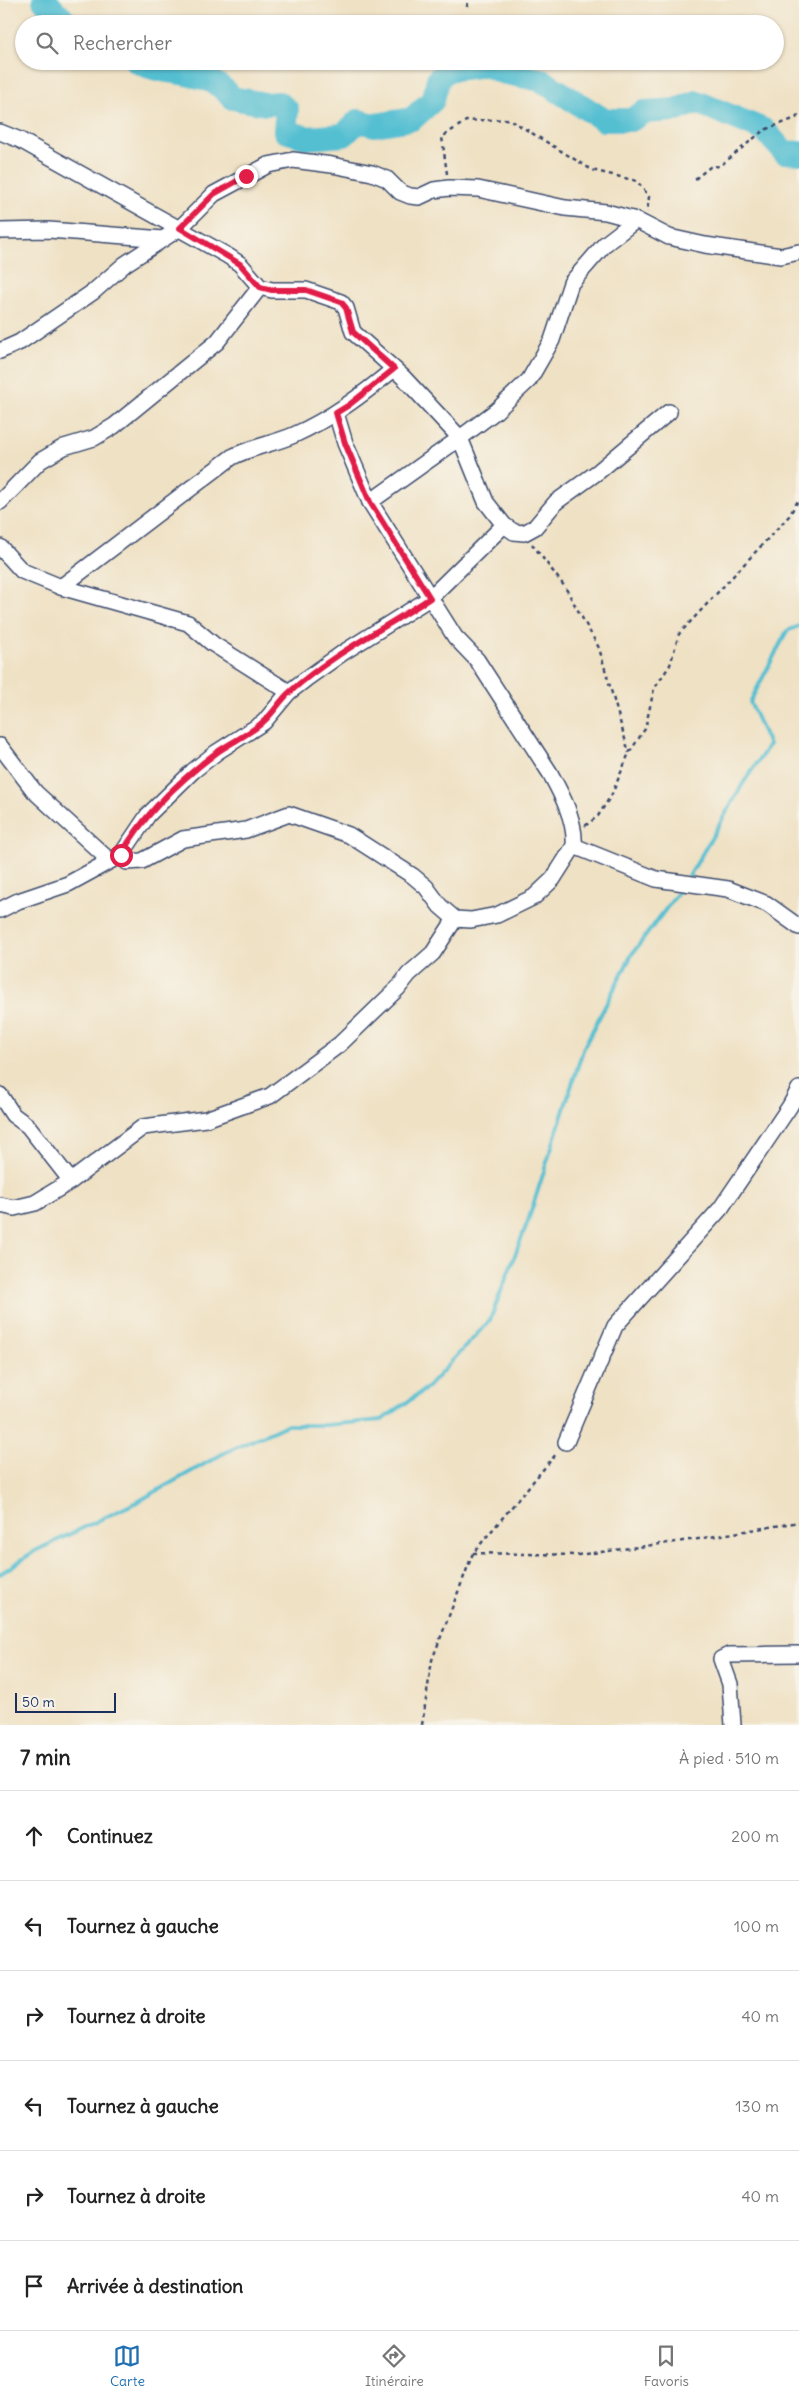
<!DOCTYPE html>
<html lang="fr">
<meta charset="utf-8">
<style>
body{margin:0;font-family:Delius,sans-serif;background:#f6f6f6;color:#222}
.scale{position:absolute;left:15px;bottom:12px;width:101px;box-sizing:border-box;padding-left:5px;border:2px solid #1b2f5e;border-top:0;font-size:14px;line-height:18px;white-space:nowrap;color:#1b2f5e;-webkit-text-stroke:4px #f7f3e8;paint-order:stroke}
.stop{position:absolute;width:15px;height:15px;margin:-11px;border:4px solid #e11d48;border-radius:50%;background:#fff}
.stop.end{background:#e11d48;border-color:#fff;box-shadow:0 1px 5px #0008}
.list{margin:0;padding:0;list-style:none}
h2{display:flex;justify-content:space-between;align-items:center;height:65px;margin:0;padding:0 20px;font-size:21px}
h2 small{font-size:16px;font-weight:400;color:#767676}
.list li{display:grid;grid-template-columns:32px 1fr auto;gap:15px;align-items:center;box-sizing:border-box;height:90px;padding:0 20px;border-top:1px solid #e0e0e0}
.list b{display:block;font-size:19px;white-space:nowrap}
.list em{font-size:16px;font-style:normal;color:#767676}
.icon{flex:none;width:28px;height:28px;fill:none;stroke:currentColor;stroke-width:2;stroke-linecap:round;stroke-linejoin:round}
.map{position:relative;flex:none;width:799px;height:1725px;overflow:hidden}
.search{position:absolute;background:#fff;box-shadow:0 1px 4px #0004;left:15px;right:15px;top:15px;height:55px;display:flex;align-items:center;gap:12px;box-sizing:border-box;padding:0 18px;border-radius:28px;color:#767676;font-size:19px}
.sheet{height:605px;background:#fff}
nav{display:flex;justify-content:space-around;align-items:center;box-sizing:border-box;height:70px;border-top:1px solid #e0e0e0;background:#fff;font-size:14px;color:#767676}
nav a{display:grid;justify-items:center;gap:2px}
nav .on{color:#1f6fb2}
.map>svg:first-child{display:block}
</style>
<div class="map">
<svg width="799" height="1725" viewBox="0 0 799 1725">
<rect width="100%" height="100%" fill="#f7f3e8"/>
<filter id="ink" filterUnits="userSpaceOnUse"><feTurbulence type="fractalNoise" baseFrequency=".02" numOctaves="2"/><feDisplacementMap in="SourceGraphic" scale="10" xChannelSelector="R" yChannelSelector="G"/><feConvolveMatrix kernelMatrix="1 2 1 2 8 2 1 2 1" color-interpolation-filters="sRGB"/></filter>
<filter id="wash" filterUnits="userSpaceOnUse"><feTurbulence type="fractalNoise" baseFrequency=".0096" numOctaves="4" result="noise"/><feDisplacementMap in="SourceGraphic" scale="20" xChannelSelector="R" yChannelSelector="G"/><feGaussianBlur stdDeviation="1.12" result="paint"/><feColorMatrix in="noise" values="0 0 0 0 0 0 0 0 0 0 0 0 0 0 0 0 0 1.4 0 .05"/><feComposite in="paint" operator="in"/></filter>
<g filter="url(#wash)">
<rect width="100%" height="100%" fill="#efe1c4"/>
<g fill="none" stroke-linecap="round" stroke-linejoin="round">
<!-- stream -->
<g stroke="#55bfd2" stroke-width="4">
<polyline points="687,880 744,782 769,745 750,702 787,631 799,626"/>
<polyline points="0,1574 35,1551 139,1501 224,1453 287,1425 326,1425 382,1420 427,1388 490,1320 528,1221 584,1047 632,954 683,886"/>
</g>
<!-- river -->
<g stroke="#55bfd2" stroke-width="24">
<polyline points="44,0 68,24"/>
<path d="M136,61C164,78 208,66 232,98L265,104L279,103L287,110L285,131L308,138L344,135L358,121L375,125L412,119L433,100L438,79L447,70L486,65L501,72L541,80L604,120H631L644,112L676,110L697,102L764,130L784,152L799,153"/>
</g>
</g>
</g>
<g filter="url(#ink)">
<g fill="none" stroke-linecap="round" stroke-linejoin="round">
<!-- street casing -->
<g stroke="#3b4a6d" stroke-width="18">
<g id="street">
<polyline points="0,132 20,140 228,256 240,264 260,287 272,290 306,290 341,302 346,308 353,332 403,377 460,438 486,502 504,525 514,532 524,533 535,527 556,502 599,471 669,412"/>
<polyline points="0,231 49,230 163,239"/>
<polyline points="0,351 20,342 93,292 125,264 180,228 214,194 268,165 293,160 332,165 372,173 387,179 400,192 410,196 419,197 434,190 449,188 478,189 565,208 606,212 636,220 669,237 705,245 781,256 799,252"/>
<path d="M336,413L345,443L370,502L455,637L477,660L550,773C562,795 576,821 574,846"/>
<polyline points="0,502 40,461 64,447 94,438 114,426 217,342 260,287"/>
<polyline points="370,502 460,438 496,411 529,380 552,340 571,283 605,244 636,220"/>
<polyline points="0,547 22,571 61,587 188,623 213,644 289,692"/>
<path d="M61,587L232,457C251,447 273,444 294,435C332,418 362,395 394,369"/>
<polyline points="0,746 35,792 110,861"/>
<polyline points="121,855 148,815 193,771 217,752 264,722 289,692 306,679 344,652 430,598 504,525"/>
<polyline points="0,910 18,901 68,884 121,855 127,862 142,861 183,839 246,830 289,814 349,835 413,876 426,887 440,906 455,919 471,920 497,915 534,897 553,879 574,846 656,879 728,889 767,904 799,927"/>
<polyline points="0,1095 13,1115 28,1126 71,1181"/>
<polyline points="0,1205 14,1208 35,1203 71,1181 143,1127 206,1119 270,1096 340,1044 398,988 409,974 433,953 455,919"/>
<polyline points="566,1442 615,1326 721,1208 790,1106 799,1089"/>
<polyline points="733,1725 730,1684 721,1659 729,1655 799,1654"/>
</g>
</g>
<!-- path -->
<g stroke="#3b4a6d" stroke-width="2.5" stroke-dasharray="4 4" stroke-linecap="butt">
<polyline points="467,7 468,0"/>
<polyline points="447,174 442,137 466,121 509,119 592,170 637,181 649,197 647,212"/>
<polyline points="695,179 710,167 720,166 764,130 796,118 799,114"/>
<polyline points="532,544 565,587 599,648 629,753"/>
<polyline points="585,826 598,816 612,794 629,753 645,729 654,689 670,665 679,634 789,516 799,499"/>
<polyline points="473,1553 578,1555 698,1539 799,1522"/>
<polyline points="422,1725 432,1660 473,1553 557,1453"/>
</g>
<!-- street -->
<use href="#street" stroke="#fff" stroke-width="15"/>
</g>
</g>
<g fill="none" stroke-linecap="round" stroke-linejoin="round" filter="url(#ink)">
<!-- route -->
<path stroke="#e11d48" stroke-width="6" d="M121,855C143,815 179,781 216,753C231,742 249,735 263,722C274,713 280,700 291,691C332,654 384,629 430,598L370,502L345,443L336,413L349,405L394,369L353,332L346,308L341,302L306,290H272L260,287L240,264L180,228L214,194L246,176"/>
</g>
</svg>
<div class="scale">50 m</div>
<div class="stop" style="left:121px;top:855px"></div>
<div class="stop end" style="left:246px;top:176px"></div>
<div class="search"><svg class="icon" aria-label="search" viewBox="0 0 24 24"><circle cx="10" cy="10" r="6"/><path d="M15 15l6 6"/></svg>Rechercher</div>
</div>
<section class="sheet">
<h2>7 min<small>À pied · 510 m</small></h2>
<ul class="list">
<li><svg class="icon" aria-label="ahead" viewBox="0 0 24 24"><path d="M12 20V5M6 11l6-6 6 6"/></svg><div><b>Continuez</b></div><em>200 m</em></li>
<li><svg class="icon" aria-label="left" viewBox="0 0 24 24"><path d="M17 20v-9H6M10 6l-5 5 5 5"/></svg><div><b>Tournez à gauche</b></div><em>100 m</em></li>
<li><svg class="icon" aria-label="right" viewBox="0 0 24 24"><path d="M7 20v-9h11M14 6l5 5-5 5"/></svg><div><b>Tournez à droite</b></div><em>40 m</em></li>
<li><svg class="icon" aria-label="left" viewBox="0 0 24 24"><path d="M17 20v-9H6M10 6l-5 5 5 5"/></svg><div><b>Tournez à gauche</b></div><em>130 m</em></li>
<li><svg class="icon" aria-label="right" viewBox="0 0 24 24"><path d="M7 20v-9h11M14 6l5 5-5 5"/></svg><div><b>Tournez à droite</b></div><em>40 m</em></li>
<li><svg class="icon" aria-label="arrive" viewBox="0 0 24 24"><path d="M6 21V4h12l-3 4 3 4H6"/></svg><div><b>Arrivée à destination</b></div></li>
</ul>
</section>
<nav>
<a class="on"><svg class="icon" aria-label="map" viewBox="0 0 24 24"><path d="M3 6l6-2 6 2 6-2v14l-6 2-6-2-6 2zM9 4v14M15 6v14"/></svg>Carte</a>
<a><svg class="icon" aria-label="directions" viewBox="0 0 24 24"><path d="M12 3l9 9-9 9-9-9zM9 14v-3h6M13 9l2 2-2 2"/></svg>Itinéraire</a>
<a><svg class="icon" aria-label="saved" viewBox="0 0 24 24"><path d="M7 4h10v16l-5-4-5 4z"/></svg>Favoris</a>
</nav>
